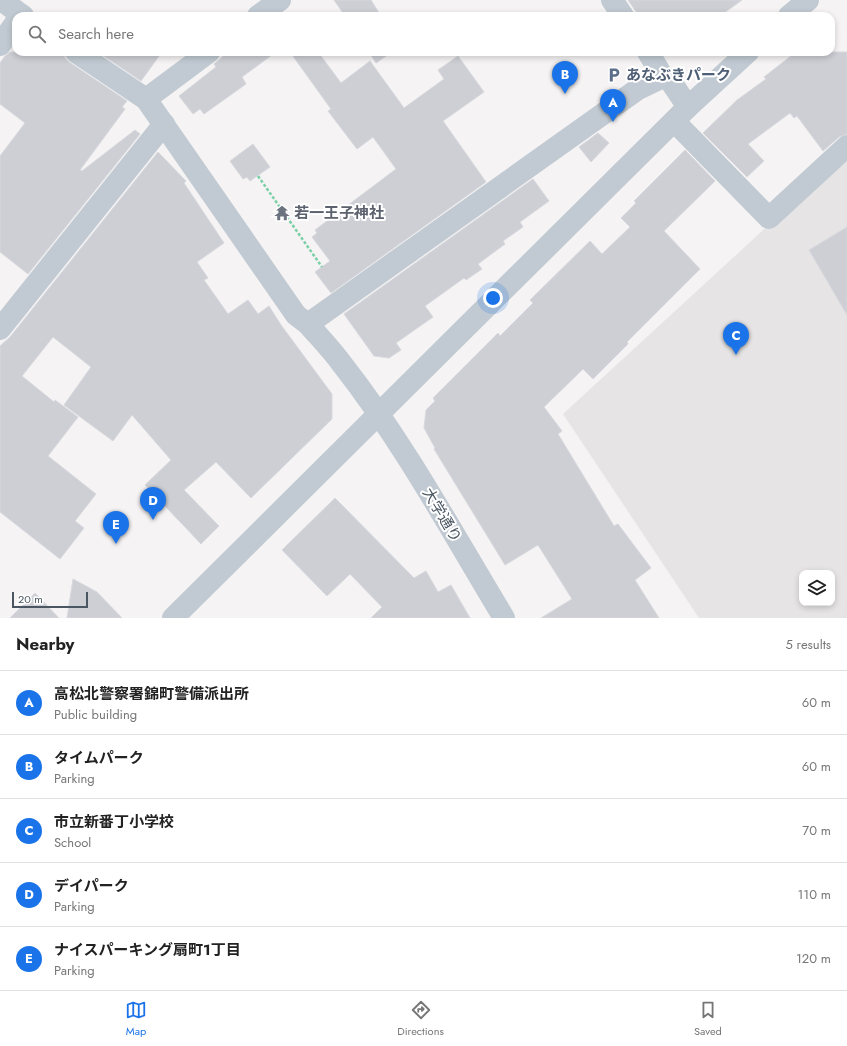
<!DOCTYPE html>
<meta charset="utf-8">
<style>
body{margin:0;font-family:Jost,"Noto Sans JP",sans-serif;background:#f6f6f6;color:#222}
.controls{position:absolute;right:12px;bottom:12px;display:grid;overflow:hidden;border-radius:8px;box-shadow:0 2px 6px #0003}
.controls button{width:36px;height:36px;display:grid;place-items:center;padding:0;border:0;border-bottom:1px solid #e0e0e0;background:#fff;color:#222;font:20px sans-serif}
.scale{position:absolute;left:12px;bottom:10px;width:76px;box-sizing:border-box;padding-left:4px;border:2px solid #4a5661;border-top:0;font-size:11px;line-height:14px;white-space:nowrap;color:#4a5661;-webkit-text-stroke:3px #fff;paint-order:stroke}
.you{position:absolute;left:493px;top:298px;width:14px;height:14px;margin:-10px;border:3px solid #fff;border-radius:50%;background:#1a73e8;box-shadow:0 0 0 6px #1a73e833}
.badge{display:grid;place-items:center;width:26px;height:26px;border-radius:50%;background:#1a73e8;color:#fff;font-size:13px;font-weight:700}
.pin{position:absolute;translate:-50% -33px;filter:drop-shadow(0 1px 2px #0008)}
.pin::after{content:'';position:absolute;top:21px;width:14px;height:12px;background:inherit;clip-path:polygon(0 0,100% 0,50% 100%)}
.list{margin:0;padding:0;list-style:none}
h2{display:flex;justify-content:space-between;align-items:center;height:52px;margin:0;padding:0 16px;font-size:17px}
h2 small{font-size:13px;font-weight:400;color:#767676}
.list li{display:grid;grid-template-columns:26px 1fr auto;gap:12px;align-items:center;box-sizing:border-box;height:64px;padding:0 16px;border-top:1px solid #e0e0e0}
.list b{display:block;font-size:15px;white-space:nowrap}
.list p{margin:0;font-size:13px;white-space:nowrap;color:#767676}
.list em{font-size:13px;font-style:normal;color:#767676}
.icon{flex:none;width:22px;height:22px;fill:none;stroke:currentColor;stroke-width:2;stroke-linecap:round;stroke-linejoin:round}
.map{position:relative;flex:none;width:847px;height:618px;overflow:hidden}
.search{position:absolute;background:#fff;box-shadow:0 2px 6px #0003;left:12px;right:12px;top:12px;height:44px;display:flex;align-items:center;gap:10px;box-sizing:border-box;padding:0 14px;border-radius:12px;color:#767676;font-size:15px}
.sheet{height:372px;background:#fff}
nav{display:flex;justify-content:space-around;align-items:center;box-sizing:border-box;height:56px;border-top:1px solid #e0e0e0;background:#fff;font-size:11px;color:#767676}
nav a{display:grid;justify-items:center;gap:2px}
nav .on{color:#1a73e8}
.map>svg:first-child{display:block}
</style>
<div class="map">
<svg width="847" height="618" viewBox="0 0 847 618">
<rect width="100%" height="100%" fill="#f5f3f3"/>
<!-- education -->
<path fill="#e6e4e5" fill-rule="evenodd" d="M847,153V618H699L563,414ZM802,573H832V603H802Z"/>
<!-- building -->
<g fill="#cdcfd5" stroke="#d7d9de">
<polygon points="334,0 371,0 381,16 345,16"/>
<polygon points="628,0 742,0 720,16 639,16"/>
<polygon points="10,52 64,52 65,58 69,62 127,101 122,107 125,109 80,170 82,171 135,130 140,134 28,274 0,252 0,156 25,123 0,104 0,63 5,56"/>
<polygon points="98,52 162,52 141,81"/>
<polygon points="228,52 276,52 242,77 246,84 204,114 200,109 193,114 179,96 216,67 214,64"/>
<polygon points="290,52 318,52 341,83 370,61 404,108 444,79 438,70 458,56 484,92 443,121 486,182 331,293 315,272 330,261 312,237 317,233 315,230 396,169 373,137 357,149 328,111 331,109"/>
<polygon points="369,52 392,52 376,63"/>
<polygon points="796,52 847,52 847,134 839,137 823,151 797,116 794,118 790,113 748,144 764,161 747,177 703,133 737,100 766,79 764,77"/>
<polygon points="598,133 609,143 591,162 579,147"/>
<polygon points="253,144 270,167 250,181 247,177 243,179 230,161"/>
<polygon points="685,150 715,181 664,231 700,269 627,342 628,344 593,379 583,369 544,407 562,431 558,434 614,526 618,524 651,568 635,580 659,618 541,618 572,599 538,545 505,565 434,449 435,448 424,428 426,410 435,401 433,398 498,333 500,336 533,303 530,300 590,241 602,254 630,227 621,218 636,203 634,201"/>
<polygon points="158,152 186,181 184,183 224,243 197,262 208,278 204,280 228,314 248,300 258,314 269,306 281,325 332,394 332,419 251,498 216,462 184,490 219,526 201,544 145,485 171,460 132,415 113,441 64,405 91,367 53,337 22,376 54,402 55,400 78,417 48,456 96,494 75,521 84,528 60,559 0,512 0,346 10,337"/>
<polygon points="533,179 549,201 520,222 523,227 503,241 505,244 478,264 482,269 466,280 464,278 425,306 433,317 396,343 401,350 389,358 374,356 344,314"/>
<polygon points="847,227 847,315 809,250"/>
<polygon points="335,498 414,578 426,571 438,592 451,585 470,618 371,618 382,607 350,574 327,596 282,550"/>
<polygon points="73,579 97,592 122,618 67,618"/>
<polygon points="35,593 59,618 10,618"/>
</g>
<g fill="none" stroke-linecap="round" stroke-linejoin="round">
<!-- path -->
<polyline stroke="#7ad0a6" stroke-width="2.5" stroke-dasharray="3 2" stroke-linecap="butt" points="258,176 322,267"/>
<!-- minor -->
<g stroke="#c1cad2" stroke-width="22">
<polyline points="1,0 23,16"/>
<polyline points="612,0 623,16"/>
<polyline points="258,16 280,0"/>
<polyline points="0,45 16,22"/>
<polyline points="76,52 146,99 296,315 308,324 638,89 663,77 669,79 688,107"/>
<polyline points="648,52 663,77"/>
<polyline points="146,99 209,52"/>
<polyline points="674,121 769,218 847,146"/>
<polyline points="0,329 164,124"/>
</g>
<!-- tertiary -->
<g stroke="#c1cad2" stroke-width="22">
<polyline points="789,16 808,0"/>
<path d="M308,324C320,338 332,350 342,364C404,443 452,532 504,618"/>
<polyline points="173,618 688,107 748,52"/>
</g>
</g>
<!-- icons -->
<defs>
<g id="parking-bare" transform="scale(1.2)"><path d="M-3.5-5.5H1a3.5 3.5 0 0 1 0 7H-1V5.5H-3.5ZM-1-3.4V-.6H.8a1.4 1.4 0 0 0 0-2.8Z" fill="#5c6f8a" stroke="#fff" stroke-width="2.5" paint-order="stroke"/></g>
<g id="temple-bare" transform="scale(1.2)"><path d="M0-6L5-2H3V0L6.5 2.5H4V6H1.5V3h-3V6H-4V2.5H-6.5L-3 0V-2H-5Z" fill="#6b7280" stroke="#fff" stroke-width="2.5" paint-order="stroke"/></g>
</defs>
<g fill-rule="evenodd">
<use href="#parking-bare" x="614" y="75"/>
<use href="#temple-bare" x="282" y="213"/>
</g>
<g text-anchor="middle" stroke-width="4" stroke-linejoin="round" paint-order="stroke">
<!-- service labels -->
<g font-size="15" font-weight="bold" fill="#4e5e75" stroke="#fff" text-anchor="start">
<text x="626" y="80">あなぶきパーク</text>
</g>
<!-- worship labels -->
<g font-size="15" font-weight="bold" fill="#5b616d" stroke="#fff" text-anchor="start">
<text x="294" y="218">若一王子神社</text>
</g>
<!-- street labels -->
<g font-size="15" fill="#4a5661" stroke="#fff">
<text transform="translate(442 515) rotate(59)" y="5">大学通り</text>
</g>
</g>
</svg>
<div class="controls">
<button><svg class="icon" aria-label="layers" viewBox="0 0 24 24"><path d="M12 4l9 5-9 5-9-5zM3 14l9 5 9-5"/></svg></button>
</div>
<div class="scale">20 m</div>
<div class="you"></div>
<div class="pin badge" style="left:613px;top:122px">A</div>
<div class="pin badge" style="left:565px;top:94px">B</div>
<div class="pin badge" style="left:736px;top:355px">C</div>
<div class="pin badge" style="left:153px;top:520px">D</div>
<div class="pin badge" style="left:116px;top:544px">E</div>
<div class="search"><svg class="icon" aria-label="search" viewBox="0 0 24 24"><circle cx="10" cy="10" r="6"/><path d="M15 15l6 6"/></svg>Search here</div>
</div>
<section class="sheet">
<h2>Nearby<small>5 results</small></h2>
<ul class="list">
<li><span class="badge">A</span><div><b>高松北警察署錦町警備派出所</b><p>Public building</p></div><em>60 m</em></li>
<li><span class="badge">B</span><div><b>タイムパーク</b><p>Parking</p></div><em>60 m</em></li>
<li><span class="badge">C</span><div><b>市立新番丁小学校</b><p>School</p></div><em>70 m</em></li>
<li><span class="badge">D</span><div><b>デイパーク</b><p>Parking</p></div><em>110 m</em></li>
<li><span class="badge">E</span><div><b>ナイスパーキング扇町1丁目</b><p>Parking</p></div><em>120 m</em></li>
</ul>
</section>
<nav>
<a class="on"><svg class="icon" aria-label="map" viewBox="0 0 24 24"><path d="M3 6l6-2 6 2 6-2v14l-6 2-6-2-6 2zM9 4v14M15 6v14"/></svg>Map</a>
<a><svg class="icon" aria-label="directions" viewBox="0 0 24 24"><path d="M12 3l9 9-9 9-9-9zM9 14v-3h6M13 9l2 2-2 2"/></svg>Directions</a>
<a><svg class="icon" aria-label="saved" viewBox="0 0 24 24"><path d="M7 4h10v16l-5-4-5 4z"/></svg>Saved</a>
</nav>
